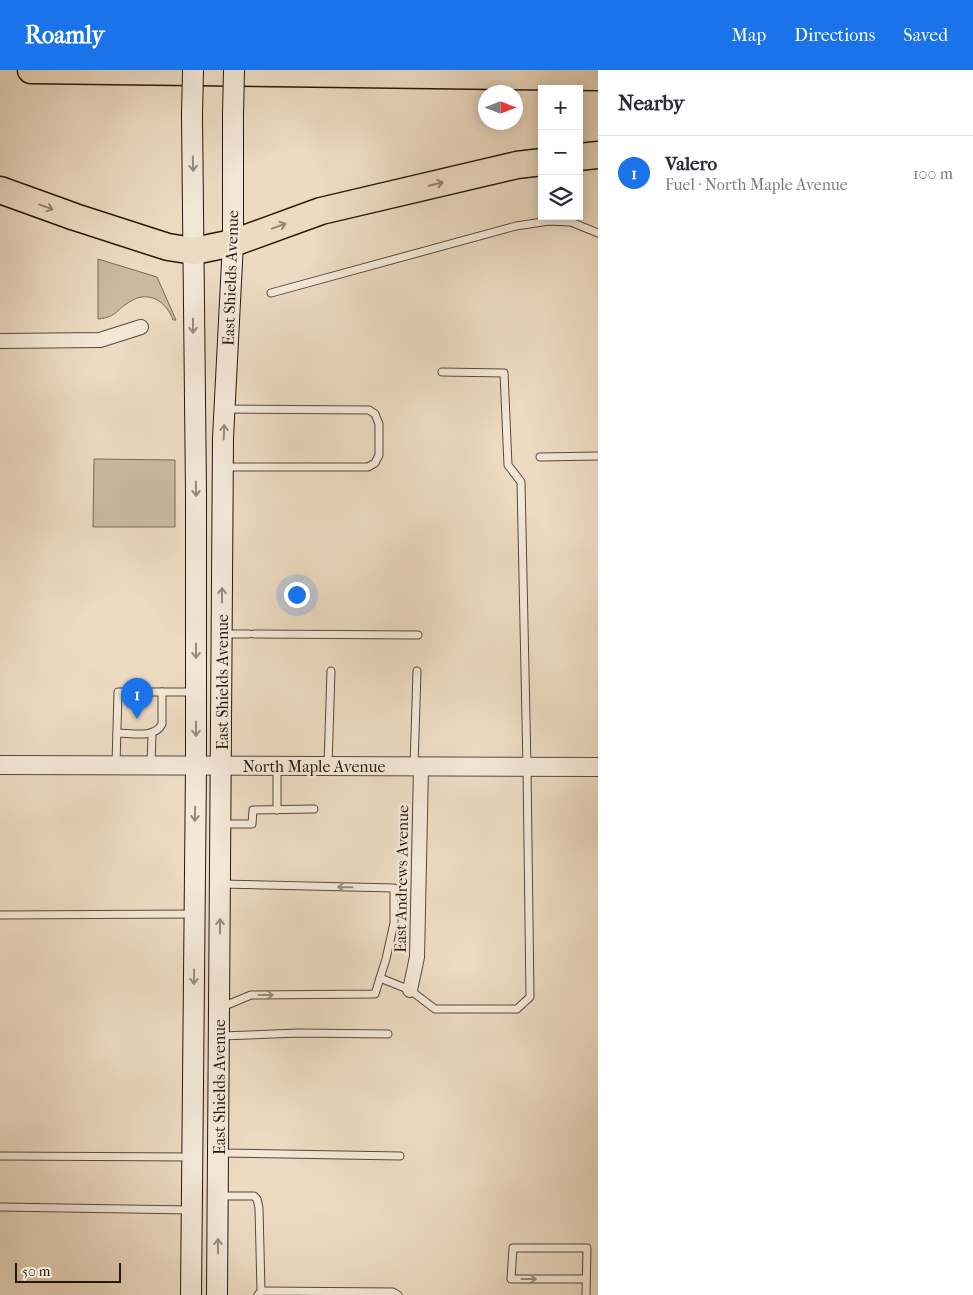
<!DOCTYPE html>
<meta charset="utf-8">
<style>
body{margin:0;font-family:"IM FELL French Canon",serif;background:#f7f7f7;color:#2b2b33}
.controls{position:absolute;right:15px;top:15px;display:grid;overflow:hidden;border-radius:0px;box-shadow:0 2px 12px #0003}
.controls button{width:45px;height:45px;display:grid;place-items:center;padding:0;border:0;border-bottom:1px solid #e1e1e2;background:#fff;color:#2b2b33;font:25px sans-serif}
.compass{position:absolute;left:478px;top:15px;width:45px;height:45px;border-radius:50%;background:#fff;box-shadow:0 2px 12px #0003;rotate:90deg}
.scale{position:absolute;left:15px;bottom:12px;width:106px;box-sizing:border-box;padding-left:5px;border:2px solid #261a0e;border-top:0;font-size:14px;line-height:18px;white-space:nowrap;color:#261a0e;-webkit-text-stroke:4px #f3e7d7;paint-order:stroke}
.you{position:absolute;left:296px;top:524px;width:18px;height:18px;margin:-12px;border:4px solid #fff;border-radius:50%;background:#1a73e8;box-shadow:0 0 0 8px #1a73e833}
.badge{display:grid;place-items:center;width:32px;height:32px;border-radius:50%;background:#1a73e8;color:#fff;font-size:16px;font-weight:700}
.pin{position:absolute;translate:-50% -41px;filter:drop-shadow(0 1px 2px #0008)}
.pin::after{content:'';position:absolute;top:26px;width:18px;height:15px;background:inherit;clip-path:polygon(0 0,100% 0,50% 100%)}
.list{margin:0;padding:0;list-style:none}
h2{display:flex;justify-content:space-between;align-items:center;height:65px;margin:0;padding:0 20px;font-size:21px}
h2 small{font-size:16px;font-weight:400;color:#7c7c81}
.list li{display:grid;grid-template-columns:32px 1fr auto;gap:15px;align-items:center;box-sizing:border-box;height:75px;padding:0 20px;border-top:1px solid #e1e1e2}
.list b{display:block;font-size:19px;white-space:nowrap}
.list p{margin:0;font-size:16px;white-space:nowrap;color:#7c7c81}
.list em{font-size:16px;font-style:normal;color:#7c7c81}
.icon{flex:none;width:28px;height:28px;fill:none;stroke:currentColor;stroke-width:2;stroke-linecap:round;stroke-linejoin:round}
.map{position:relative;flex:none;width:598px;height:1225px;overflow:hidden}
header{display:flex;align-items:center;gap:30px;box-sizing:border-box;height:70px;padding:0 25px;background:#1a73e8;color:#fff}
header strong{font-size:24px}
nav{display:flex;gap:28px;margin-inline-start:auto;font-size:18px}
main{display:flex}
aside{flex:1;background:#fff}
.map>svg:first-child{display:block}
</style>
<header>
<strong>Roamly</strong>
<nav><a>Map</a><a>Directions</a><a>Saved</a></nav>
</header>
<main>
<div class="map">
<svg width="598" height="1225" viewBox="0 0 598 1225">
<rect width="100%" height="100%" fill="#ecdac1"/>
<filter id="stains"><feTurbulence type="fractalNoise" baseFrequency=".004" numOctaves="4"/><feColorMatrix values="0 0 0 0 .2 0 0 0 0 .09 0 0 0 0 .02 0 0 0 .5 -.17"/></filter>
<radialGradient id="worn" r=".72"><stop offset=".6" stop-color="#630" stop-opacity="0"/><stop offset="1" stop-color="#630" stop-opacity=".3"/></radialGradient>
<!-- green -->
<g fill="#cab9a3" stroke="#786a58">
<path d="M98,189L157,207L176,250H173C167,232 149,220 131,231C116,239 118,247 98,249Z"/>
<polygon points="94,389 175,390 175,457 93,457"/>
</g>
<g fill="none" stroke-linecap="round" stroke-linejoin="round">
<!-- service casing -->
<g stroke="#584a3b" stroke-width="9">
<g id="service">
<polyline points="271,223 516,156 549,151 571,152 598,163"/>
<polyline points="540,387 598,386"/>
<polyline points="224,397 368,397 375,393 379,385 379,354 375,344 369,340 225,339"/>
<polyline points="223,564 249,564"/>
<polyline points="254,564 418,565"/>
<path d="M117,663C131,663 155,669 162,654V622"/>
<polyline points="116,694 118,622 193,622"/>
<polyline points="151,695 152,664"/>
<polyline points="277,696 277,740"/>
<polyline points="328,696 331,601"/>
<polyline points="414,696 417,601"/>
<polyline points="221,754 252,754 253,740 314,739"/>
<polyline points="221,814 394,818 394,853 386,889 375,924 251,925 222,937"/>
<polyline points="0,845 194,844"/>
<polyline points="380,908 410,920 435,939 517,939 530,927 527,697 521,412 508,395 504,303 442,302"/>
<polyline points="221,966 299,963 388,964"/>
<polyline points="219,1083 400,1086"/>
<polyline points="0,1086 192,1087"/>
<polyline points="221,1126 254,1126 257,1129 259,1138 261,1221"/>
<polyline points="0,1137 191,1140"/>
<polyline points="258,1225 261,1221 393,1222 398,1225"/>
<polyline points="586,1225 587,1178 513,1178 511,1209 586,1209"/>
</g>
</g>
<!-- minor casing -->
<g stroke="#584a3b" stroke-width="16">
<g id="minor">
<polyline points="0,271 100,270 141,257"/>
<polyline points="410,920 417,887 421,697"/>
</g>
</g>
<!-- tertiary casing -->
<g stroke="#584a3b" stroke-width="20">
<polyline id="tertiary" points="0,695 598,697"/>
</g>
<!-- secondary casing -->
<g stroke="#261a0e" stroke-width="22">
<g id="secondary">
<polyline points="191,1225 196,696 196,424 192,45"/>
<polyline points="217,1225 223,368 233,173 233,45"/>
</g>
</g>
<!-- motorway casing -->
<g stroke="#261a0e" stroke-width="29">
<g id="motorway">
<polyline points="31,0 598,7"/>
<polyline points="579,87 598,85"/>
<polyline points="0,120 75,147 168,177 194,181 233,173 321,141 517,95 542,92"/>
</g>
</g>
<!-- service -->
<use href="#service" stroke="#f3e7d7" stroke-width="7"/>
<!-- minor -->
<use href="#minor" stroke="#f3e7d7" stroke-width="14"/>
<!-- tertiary -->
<use href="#tertiary" stroke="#f3e7d7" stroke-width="18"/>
<!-- secondary -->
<use href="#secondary" stroke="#f3e7d7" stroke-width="20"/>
<!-- motorway -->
<use href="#motorway" stroke="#ecdac1" stroke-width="26"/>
<!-- secondary-bridge casing -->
<g stroke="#261a0e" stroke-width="22" stroke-linecap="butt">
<g id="secondary-bridge">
<polyline points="192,45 193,0"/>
<polyline points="233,45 234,0"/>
</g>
</g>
<!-- secondary-bridge -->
<use href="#secondary-bridge" stroke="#f3e7d7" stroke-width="20"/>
</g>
<!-- one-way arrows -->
<defs><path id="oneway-shaft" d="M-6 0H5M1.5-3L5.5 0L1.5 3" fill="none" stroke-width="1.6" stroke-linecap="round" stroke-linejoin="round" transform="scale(1.25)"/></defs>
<g stroke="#978b7d">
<use href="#oneway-shaft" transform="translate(193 94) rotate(89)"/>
<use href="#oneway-shaft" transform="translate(193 256) rotate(90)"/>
<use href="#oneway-shaft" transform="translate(224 362) rotate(-88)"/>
<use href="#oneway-shaft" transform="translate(196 419) rotate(89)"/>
<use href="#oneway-shaft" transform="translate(222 525) rotate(-90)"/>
<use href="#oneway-shaft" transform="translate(196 581) rotate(90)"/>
<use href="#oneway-shaft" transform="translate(196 659) rotate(90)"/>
<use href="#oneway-shaft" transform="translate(195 744) rotate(91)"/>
<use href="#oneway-shaft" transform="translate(345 817) rotate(-179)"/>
<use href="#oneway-shaft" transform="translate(220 856) rotate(-90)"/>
<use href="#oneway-shaft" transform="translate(194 907) rotate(91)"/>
<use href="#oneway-shaft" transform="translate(266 925)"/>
<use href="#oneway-shaft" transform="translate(218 1176) rotate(-90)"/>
<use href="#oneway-shaft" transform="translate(529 1209)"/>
</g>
<g stroke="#938470">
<use href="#oneway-shaft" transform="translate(436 114) rotate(-13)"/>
<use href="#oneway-shaft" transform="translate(46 137) rotate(20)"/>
<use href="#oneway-shaft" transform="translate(279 156) rotate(-20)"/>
</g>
<g text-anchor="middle" stroke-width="5" stroke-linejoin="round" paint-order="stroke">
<!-- street labels -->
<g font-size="16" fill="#261a0e" stroke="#f3e7d7">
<text transform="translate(230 208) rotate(-88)" y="6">East Shields Avenue</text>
<text transform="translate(222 612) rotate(-90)" y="6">East Shields Avenue</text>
<text x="314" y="702">North Maple Avenue</text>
<text transform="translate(401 809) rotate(-89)" y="6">East Andrews Avenue</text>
<text transform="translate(219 1017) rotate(-90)" y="6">East Shields Avenue</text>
</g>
</g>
<rect width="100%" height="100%" filter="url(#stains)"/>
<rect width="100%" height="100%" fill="url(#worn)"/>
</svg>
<div class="controls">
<button>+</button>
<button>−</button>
<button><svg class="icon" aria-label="layers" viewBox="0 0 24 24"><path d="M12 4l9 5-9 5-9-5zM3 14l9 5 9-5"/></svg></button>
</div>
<svg class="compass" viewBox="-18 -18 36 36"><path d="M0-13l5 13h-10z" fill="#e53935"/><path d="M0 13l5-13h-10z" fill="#7c7c81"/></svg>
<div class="scale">50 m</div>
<div class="you"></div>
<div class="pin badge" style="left:137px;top:649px">1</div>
</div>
<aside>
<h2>Nearby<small></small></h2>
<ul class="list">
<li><span class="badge">1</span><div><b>Valero</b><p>Fuel · North Maple Avenue</p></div><em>100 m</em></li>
</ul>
</aside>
</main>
